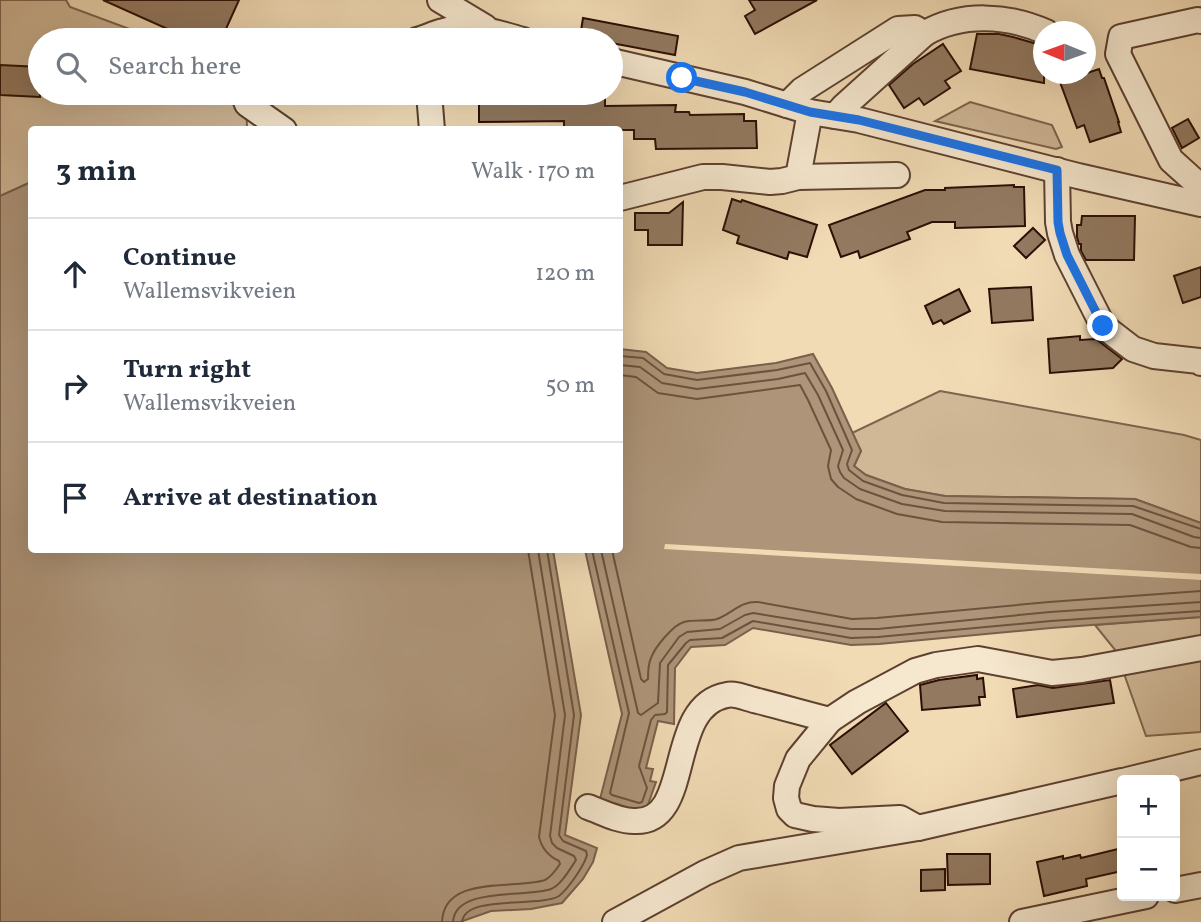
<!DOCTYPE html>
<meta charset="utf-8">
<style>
body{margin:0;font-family:Vollkorn,serif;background:#f2f2f3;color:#1f2937}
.controls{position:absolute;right:21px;bottom:21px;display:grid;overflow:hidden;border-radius:7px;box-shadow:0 7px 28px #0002}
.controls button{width:63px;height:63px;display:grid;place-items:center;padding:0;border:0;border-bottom:2px solid #e0e1e3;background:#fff;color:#1f2937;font:35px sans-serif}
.compass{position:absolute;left:1033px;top:21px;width:63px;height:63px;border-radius:50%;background:#fff;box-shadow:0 7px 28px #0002;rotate:271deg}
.stop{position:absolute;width:21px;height:21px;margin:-16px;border:5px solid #1a73e8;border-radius:50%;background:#fff}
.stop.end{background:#1a73e8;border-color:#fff;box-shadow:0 2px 7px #0008}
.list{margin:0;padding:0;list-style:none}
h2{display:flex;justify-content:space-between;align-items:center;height:91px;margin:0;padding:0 28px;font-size:30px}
h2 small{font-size:23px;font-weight:400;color:#747a83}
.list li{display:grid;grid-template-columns:46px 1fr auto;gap:21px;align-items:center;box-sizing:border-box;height:112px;padding:0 28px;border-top:2px solid #e0e1e3}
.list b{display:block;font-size:26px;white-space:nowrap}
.list p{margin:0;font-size:23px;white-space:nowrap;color:#747a83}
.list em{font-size:23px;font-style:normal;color:#747a83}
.icon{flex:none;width:38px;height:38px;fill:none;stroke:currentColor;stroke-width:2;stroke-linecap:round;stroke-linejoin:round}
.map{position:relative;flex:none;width:1201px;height:922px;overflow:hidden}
.search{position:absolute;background:#fff;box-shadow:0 7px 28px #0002;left:28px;top:28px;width:595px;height:77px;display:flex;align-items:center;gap:18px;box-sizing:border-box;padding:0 24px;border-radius:38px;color:#747a83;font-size:26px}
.panel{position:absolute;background:#fff;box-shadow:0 7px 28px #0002;left:28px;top:126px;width:595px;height:427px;border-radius:7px}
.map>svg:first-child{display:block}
</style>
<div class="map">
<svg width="1201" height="922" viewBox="0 0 1201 922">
<rect width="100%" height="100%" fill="#f1dbb5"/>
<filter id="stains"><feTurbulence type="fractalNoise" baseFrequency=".00286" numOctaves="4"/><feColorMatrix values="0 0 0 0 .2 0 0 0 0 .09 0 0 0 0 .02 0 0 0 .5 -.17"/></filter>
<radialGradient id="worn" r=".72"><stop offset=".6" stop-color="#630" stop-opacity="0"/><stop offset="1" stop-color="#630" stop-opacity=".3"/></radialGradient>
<!-- green -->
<g fill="#d0b897" stroke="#7e634e" stroke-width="2">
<polygon points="0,0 66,0 70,7 159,40 40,40 40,93 246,93 247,129 32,130 31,182 0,196"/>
<polygon points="970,102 1052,125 1062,147 1056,149 935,121"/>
<polygon points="940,391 1184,435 1201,440 1201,523 1135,499 945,496 905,489 866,475 854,466 861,451 852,433"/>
<polygon points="1201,617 1201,732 1146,736 1116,651 1095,625"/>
</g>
<!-- water -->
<g fill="#ae9579" stroke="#7a5f4a" stroke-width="2">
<polygon points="31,182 32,550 553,550 581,715 565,835 597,848 593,862 583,879 562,903 531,909 491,911 460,922 0,922 0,196"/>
<polygon points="620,349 646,352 667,368 697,373 776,363 813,354 832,388 861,451 854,466 866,475 905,489 945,496 1135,499 1201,523 1201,617 1051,628 879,644 851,645 753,628 725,645 691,647 675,668 674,724 658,721 646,768 653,769 650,781 656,782 645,813 600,799 622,714 585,550 620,550"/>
</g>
<!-- pier -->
<polygon fill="#f1dbb5" points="665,544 1201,574 1201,580 664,549"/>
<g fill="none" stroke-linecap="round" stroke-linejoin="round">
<!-- shore -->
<g stroke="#6d523e" stroke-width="2">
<polyline points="620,356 643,358 664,374 697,380 777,370 810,363 826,391 852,450 847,464 849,470 863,481 902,495 944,503 1133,506 1201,529"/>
<polyline points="620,365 640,367 662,383 697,389 778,379 805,373 818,395 843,450 838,466 840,472 844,478 860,489 902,504 945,511 1132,514 1194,537 1201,538"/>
<polyline points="620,375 636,377 658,393 697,399 800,385 808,400 831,450 828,466 831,479 838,487 856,499 897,514 942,522 1130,525 1191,547 1201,548"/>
<polyline points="592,550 629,713 610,793 612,795 639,803 642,802 647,788 639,766 651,720 655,715 665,714 667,712 668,665 686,643 690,640 722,638 753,621 851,638 878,637 1051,621 1201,611"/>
<polyline points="601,550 638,713 641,715 658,703 660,663 679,637 687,632 720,629 745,615 753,613 851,629 878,629 1050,612 1201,602"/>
<path d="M612,550L641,679L644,682L648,679C648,672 648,664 651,658C655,647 673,625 684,622C695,619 707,622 717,619C733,613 740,601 758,602L852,619L877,618L1049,602L1201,591"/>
<path d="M442,922C444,874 515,890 545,880C551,877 556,870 560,864L559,861C548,856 542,849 539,837L555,715L528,550"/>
<path d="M453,922C455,886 527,898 551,889C561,885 570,869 576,860L574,856L557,848L552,843L550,836L565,715L538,550"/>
<path d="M462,922C465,894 539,908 559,896C568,889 584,866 587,855L586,851L563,841L559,835L574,715L547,550"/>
</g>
</g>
<!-- building -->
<g fill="#927960" stroke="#2c0e04" stroke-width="2">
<polygon points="103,0 239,0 221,40 192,40"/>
<polygon points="749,0 817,0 755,34 745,16 755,10"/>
<polygon points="583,18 678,36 675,55 611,43 611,40 598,40 580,37"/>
<polygon points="977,34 999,34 1013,37 1044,46 1044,83 970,69"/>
<polygon points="943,44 961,71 945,81 950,88 924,105 919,98 904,108 889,85 913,64"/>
<polygon points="0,65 40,67 40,97 0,95"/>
<polygon points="1099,69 1102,78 1104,78 1119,122 1118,122 1121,132 1090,142 1084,125 1077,128 1060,82"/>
<polygon points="479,93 535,93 535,98 605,96 605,106 676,105 675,112 689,112 690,115 744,114 744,121 756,121 757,148 656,149 655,139 634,139 634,130 564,130 564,121 479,122"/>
<polygon points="1188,119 1199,138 1182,148 1172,128"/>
<polygon points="1014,185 1014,187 1024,187 1025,226 955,228 955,222 932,222 907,232 910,239 860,258 858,251 841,257 829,225 925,190 945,190 945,188"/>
<polygon points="732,199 741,202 742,200 817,225 807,257 789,252 787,259 737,243 739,236 723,230"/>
<polygon points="683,202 682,245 648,245 648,230 635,230 635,213 669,213"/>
<polygon points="1082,216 1135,216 1134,260 1086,260 1081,251 1081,244 1079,244 1077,237 1077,225 1081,225"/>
<polygon points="1033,228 1045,240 1026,258 1014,246"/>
<polygon points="1201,267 1201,297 1183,303 1174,276"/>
<polygon points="1031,287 1033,320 992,323 989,289"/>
<polygon points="959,289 970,311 944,324 941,320 933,324 925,306"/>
<polygon points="1080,336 1080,340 1096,339 1122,359 1113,368 1050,373 1048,339"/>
<polygon points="977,675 977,679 983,678 985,697 979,697 980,705 922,710 920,685 939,680"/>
<polygon points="1110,680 1114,703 1017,717 1013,689 1038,685 1053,688"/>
<polygon points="886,703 908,731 852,774 830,745"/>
<polygon points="1122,848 1122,871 1086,879 1087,886 1044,896 1037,862 1063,856 1063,859 1080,855 1081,858"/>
<polygon points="947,854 990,854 990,884 948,885"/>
<polygon points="945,869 945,890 921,891 921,870"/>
</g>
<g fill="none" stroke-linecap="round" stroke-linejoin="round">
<!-- minor casing -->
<g stroke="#5d4130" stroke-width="28">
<g id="minor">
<polyline points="440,0 485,27"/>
<polyline points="1201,21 1198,20 1121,37 1118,54 1171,160 1201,187"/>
<path d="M417,40C426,38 434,33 444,31C470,23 498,33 523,40"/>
<polyline points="611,61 745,92 810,112 859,120 1078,176 1201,204"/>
<polyline points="243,93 247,104 284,130"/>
<polyline points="429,93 432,130"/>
<polyline points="787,105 802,90 898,29 915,28 924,34"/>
<path d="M835,116L843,107L924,34C961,12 1008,15 1046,32"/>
<polyline points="1057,170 1058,222 1060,233 1067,255 1103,326 1133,349 1154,356 1199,361 1201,363"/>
<polyline points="798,177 897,175"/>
<polyline points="620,198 703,177 722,177 770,182 782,181 798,177 810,112"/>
<polyline points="1127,780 1201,762"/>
<path d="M588,807C602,812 618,821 634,821C695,824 664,706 727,695C736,693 748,699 758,701C782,707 806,714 830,720"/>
<polyline points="918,828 900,818 839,821 813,819 795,815 789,809 786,798 787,786 798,759 830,720 857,702 915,671 936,665 978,659 1052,673 1082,670 1201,648"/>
<polyline points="1175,890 1201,885"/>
<polyline points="615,922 705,873 739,858 918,828 1122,781"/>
<polyline points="1022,922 1146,896"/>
</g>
</g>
<!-- minor -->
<use href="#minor" stroke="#f6e8cf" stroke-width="24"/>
</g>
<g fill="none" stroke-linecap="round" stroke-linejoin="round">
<!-- route -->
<polyline stroke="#1a73e8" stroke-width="9" points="682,78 745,92 810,112 859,120 1057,170 1058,222 1060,233 1067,255 1103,326"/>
</g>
<rect width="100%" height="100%" filter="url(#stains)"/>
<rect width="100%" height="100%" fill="url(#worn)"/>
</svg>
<div class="controls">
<button>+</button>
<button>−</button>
</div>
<svg class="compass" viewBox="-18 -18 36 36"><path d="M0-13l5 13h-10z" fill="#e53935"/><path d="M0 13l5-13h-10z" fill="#747a83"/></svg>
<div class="stop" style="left:682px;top:78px"></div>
<div class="stop end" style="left:1103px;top:326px"></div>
<div class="search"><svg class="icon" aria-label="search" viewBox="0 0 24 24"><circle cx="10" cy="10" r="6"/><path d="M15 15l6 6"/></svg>Search here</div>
<section class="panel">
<h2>3 min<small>Walk · 170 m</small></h2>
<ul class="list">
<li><svg class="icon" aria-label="ahead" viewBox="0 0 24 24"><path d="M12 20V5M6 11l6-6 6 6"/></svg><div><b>Continue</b><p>Wallemsvikveien</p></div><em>120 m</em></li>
<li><svg class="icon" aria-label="right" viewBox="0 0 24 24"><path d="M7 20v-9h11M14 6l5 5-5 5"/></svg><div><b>Turn right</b><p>Wallemsvikveien</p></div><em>50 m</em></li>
<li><svg class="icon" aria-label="arrive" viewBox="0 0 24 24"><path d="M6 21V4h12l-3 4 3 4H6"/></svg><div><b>Arrive at destination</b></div></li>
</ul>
</section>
</div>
